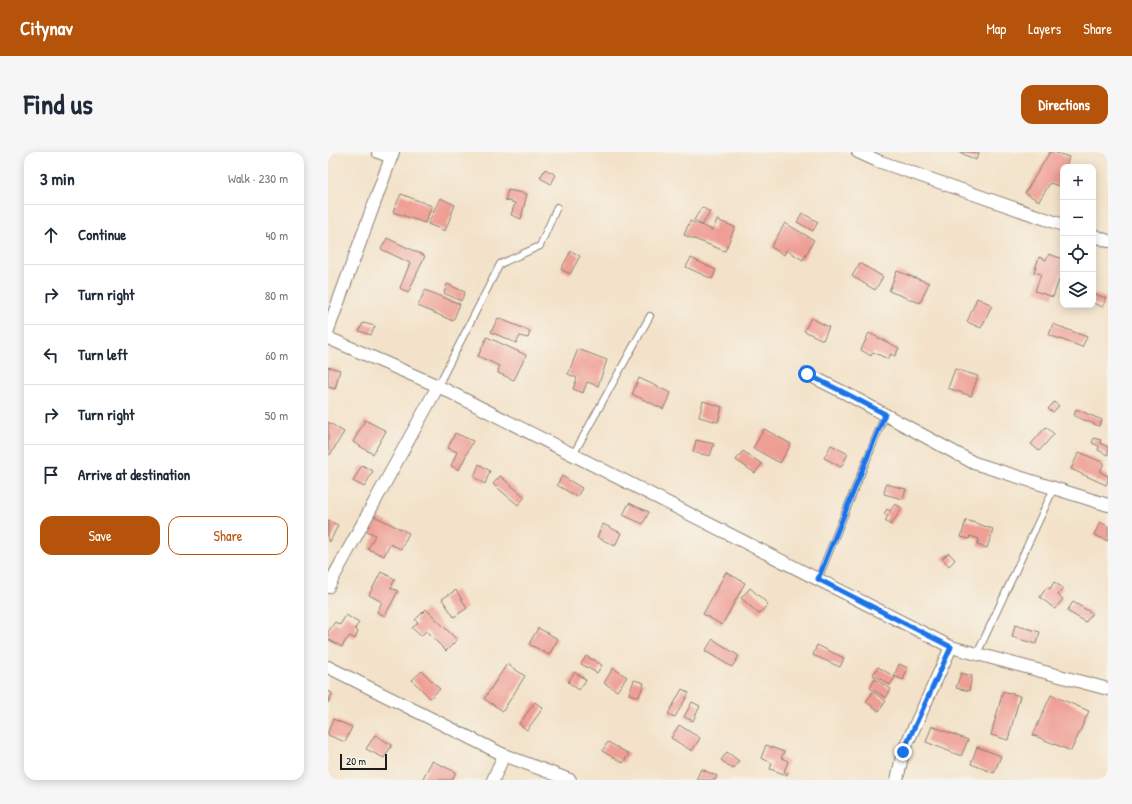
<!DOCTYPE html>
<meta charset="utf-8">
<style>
body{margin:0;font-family:"Patrick Hand",sans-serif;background:#f6f6f7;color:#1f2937}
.controls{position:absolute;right:12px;top:12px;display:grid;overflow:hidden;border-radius:8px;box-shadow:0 2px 10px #0003}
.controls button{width:36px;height:36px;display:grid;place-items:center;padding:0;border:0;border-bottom:1px solid #e0e1e3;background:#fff;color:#1f2937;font:20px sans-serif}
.scale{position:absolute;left:12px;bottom:10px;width:47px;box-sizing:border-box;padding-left:4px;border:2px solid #1c1c1c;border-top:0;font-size:11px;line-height:14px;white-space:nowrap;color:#1c1c1c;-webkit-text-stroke:3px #f7f3e8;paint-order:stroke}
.stop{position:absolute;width:12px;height:12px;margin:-9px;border:3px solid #1a73e8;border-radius:50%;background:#fff}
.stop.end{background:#1a73e8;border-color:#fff;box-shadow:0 1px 4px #0008}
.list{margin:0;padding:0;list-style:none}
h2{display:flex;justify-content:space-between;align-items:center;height:52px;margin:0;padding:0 16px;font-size:17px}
h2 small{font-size:13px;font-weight:400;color:#747a83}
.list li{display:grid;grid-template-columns:26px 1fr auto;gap:12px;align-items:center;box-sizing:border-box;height:60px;padding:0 16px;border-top:1px solid #e0e1e3}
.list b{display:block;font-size:15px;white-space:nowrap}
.list em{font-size:13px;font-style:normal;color:#747a83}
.actions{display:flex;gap:8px;padding:12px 16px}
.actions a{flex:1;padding:9px 0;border:1px solid #b45309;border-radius:12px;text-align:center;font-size:14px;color:#b45309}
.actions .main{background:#b45309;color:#fff}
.icon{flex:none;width:22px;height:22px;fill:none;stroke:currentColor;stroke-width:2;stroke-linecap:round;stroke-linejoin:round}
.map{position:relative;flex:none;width:780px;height:628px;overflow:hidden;border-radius:12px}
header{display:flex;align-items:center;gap:24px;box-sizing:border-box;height:56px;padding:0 20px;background:#b45309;color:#fff}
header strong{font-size:19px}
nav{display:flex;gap:22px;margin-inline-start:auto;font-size:14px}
.intro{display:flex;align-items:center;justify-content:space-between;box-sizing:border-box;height:96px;padding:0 24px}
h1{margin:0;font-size:28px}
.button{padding:10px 18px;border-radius:12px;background:#b45309;color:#fff;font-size:14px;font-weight:700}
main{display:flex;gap:24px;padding:0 24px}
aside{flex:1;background:#fff;border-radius:12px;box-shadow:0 2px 10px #0003}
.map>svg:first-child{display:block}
</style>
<header>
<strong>Citynav</strong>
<nav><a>Map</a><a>Layers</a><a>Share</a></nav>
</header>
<div class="intro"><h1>Find us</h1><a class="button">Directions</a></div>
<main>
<aside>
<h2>3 min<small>Walk · 230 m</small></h2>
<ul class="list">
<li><svg class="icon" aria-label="ahead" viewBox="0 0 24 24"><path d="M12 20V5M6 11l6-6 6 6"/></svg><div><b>Continue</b></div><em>40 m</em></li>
<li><svg class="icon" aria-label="right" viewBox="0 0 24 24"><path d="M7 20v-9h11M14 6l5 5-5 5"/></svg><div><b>Turn right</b></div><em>80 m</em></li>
<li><svg class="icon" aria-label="left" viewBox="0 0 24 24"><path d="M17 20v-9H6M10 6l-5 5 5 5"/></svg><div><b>Turn left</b></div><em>60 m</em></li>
<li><svg class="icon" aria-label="right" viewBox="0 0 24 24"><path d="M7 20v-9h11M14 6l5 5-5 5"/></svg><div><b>Turn right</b></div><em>50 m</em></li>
<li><svg class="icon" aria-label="arrive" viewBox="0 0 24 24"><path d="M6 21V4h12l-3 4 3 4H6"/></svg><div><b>Arrive at destination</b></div></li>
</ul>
<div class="actions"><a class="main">Save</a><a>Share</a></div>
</aside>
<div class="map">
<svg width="780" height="628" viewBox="0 0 780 628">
<rect width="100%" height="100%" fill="#f7f3e8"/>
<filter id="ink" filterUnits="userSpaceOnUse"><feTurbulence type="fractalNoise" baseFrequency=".025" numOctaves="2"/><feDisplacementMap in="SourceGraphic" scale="8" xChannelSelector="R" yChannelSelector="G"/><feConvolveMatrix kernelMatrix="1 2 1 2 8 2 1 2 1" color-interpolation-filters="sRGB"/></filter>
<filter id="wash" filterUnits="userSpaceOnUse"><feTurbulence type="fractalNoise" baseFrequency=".012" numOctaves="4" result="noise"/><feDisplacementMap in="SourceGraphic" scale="16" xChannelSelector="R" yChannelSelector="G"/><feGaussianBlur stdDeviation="0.9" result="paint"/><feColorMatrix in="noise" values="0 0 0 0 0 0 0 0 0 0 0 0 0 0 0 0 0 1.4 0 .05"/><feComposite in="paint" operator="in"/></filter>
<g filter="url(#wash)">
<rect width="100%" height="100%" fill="#f3e2c9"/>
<g id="blocks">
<!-- building -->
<g fill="#ef9e94">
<polygon points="631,0 651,0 648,8"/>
<polygon points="722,0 726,0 741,5 738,15 735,15 735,23 731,34 722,31 711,49 697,41"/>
<polygon points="217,17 228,23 223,32 212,26"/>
<polygon points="180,38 199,42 193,67 183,63 187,51 177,48"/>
<polygon points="73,42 104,54 97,71 65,60"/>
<polygon points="112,46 127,53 117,79 100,72"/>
<polygon points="374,55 382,60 374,73 366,68"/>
<polygon points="474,61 490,70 485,79 469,70"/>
<polygon points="389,68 407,75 397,99 356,83 362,69 385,78"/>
<polygon points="457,71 486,88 475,108 458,98 456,103 443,95"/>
<polygon points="59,86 97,104 80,141 72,136 82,111 53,97"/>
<polygon points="243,99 252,104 242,122 233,117"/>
<polygon points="721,102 735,107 735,117 725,145 707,139 713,122 706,120 711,105 718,108"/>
<polygon points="363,106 388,118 384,127 358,115"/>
<polygon points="532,111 555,125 547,138 524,124"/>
<polygon points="569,119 601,131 592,151 561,139"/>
<polygon points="119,132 137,140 133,149 116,141"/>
<polygon points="97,138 132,152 125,169 90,154"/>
<polygon points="766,142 778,146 775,155 765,151"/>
<polygon points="649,146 664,153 653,176 639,170"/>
<polygon points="170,166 202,179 200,186 192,184 188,191 163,180"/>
<polygon points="483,166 501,175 495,188 476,179"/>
<polygon points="35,171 47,174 43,183 31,179"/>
<polygon points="725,172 759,185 754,195 721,183"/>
<polygon points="541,181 571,196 567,204 563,202 560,207 545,200 543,204 533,198"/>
<polygon points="159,185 198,203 186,228 170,221 171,214 150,204"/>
<polygon points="250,197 279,208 270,234 259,230 255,241 245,237 249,226 240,222"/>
<polygon points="0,215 12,218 7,237 0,235"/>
<polygon points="627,217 650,224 643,244 620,236"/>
<polygon points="311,226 343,241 335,257 304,242"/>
<polygon points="375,249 394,255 390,270 371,265"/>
<polygon points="726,250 731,254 725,260 720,257"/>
<polygon points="748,257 774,268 771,274 746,264"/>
<polygon points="37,268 58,279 45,302 25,290"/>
<polygon points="0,270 16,280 2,303 0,301"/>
<polygon points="718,275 726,282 711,299 703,292"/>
<polygon points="436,277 463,292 452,311 425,296"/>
<polygon points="127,281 145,289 131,318 123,314 129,300 120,296"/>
<polygon points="766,286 773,288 772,291 780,295 780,303 770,298 771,294 764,291"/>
<polygon points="368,288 386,292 382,304 365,300"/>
<polygon points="503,293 520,302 513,315 496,306"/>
<polygon points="415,299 434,312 427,321 408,308"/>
<polygon points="751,300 776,311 772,320 780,324 780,328 778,333 743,317"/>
<polygon points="151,312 162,319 157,332 146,325"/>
<polygon points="34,313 45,319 36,335 25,329"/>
<polygon points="172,324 197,345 190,353 165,332"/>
<polygon points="234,324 254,336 249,345 229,333"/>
<polygon points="558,332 578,337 575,347 556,342"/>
<polygon points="301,351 321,360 315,372 295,363"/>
<polygon points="567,352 574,356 563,373 557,369 560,364 556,362 559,357 562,359"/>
<polygon points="44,363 81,381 73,397 62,392 56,404 40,397 47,383 37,378"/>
<polygon points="638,368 665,377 659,396 649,393 651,387 642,384 641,387 633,385"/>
<polygon points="0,369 10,373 2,390 0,389"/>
<polygon points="772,370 780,374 780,389 766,383"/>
<polygon points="275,372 293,381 287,394 269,385"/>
<polygon points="621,401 627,408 621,414 614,406"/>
<polygon points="53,420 67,427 63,436 70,439 57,464 49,460 54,450 41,443"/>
<polygon points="398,420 417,431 394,473 375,462"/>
<polygon points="726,430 735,436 730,443 735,447 727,457 712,445 719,435 722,437"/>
<polygon points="422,436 440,452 431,462 413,446"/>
<polygon points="128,438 139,456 126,465 114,447"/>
<polygon points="745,450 764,461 758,470 739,459"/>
<polygon points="98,457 129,488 118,499 98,479 93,484 84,476 90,471 87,468"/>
<polygon points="18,463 31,471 27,476 30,480 27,487 22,484 18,488 14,495 0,487 0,480 7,470 12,473"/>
<polygon points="687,473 712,480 708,492 684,485"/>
<polygon points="210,476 230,487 221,503 201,492"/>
<polygon points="385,487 411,504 404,515 377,499"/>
<polygon points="489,493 516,506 512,515 485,503"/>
<polygon points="258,504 274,513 269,521 253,512"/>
<polygon points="179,512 197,524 175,559 156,547"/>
<polygon points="571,512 580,516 575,528 566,524"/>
<polygon points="550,515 567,525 562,533 545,523"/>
<polygon points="285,516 299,525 289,539 276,531"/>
<polygon points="94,519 112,537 102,546 84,528"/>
<polygon points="247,520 258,528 251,538 240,530"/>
<polygon points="633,521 644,524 641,539 628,536"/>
<polygon points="547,527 563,537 558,546 542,536"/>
<polygon points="306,528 316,531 311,545 301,542"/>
<polygon points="354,537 361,541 347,565 340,562"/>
<polygon points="0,539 4,541 0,551"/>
<polygon points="675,539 692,544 680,588 663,583"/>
<polygon points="545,540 558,549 551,559 538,550"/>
<polygon points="723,543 761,559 743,599 705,583"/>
<polygon points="207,550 215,556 199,578 191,572"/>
<polygon points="364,550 372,554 365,569 356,565"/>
<polygon points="5,567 24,575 17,590 0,583 0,580"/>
<polygon points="351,573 372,586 364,599 343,586"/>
<polygon points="604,574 640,588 633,604 598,590"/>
<polygon points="47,583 64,593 56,606 38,597"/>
<polygon points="280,590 301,602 295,611 274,599"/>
<polygon points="438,593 456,600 453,606 460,609 456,620 460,621 459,623 442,617 444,611 433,606"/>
<polygon points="649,595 673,604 666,621 643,612"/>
<polygon points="399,600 411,609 405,617 393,608"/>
<polygon points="104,609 128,620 124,628 94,628"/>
<polygon points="373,617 389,624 387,628 368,628"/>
</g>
</g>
</g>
<g filter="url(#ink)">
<use href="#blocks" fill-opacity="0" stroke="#887f72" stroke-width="1"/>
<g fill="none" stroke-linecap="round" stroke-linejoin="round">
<!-- service casing -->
<g stroke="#887f72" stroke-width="8">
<g id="service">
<polyline points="110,234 172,112 212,94 229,55"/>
<polyline points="245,303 322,164"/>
<polyline points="490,427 557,263"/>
<polyline points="649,502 726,336"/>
</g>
</g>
<!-- minor casing -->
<g stroke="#887f72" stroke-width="14">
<g id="minor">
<polyline points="50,0 63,5"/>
<polyline points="530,0 550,9 735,73"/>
<polyline points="765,83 780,89"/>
<polyline points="0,178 65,0"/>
<polyline points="0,186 110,234 623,495 780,537"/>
<polyline points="479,222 519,242 646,311 780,353"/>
<path d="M0,435C36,368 74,301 110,234"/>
<polyline points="0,515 176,603 242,628"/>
<polyline points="165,628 176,603"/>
<polyline points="569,628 575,600 623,495"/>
</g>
</g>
<!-- service -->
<use href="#service" stroke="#fff" stroke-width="6"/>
<!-- minor -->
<use href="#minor" stroke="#fff" stroke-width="12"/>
</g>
</g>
<g fill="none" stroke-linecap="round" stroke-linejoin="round" filter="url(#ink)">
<!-- route -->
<polyline stroke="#1a73e8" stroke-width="5" points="479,222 519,242 557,262 490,427 623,495 575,600"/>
</g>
</svg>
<div class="controls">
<button>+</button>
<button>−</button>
<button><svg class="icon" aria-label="locate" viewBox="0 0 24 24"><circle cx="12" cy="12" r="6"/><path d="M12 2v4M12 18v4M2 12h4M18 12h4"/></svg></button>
<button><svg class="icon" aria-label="layers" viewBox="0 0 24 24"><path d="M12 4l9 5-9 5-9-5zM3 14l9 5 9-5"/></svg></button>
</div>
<div class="scale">20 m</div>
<div class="stop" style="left:479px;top:222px"></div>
<div class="stop end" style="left:575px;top:600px"></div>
</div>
</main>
